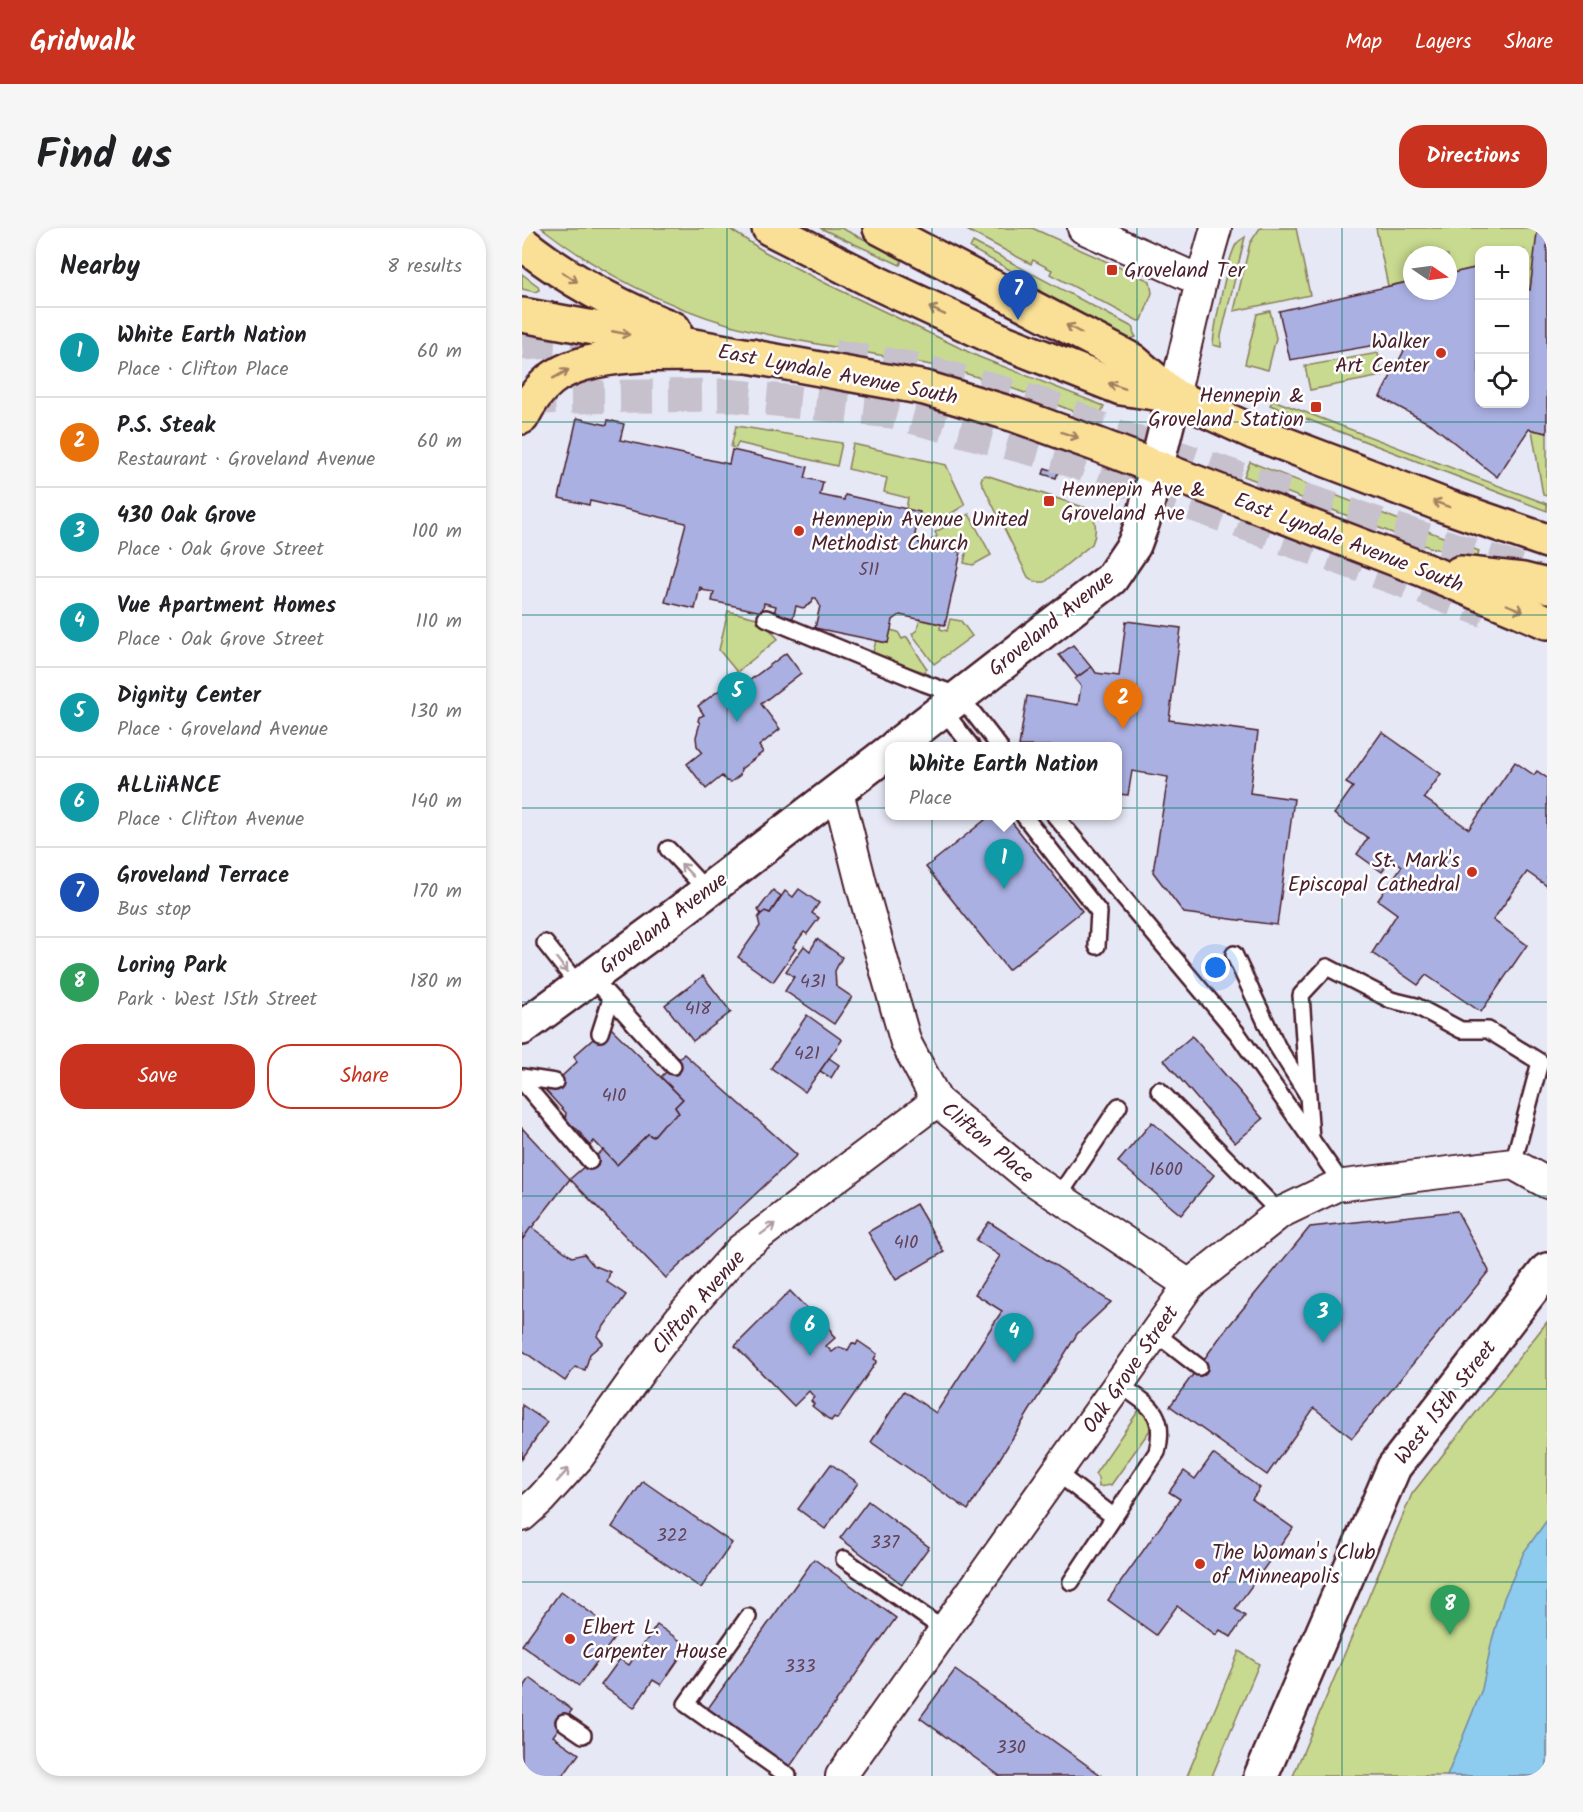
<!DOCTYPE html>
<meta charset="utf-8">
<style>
body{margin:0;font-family:Kalam,sans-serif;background:#f6f6f6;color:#202124}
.controls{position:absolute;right:18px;top:18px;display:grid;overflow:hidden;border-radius:12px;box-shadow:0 3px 9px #0003}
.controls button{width:54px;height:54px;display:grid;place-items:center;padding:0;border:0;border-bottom:2px solid #e0e0e0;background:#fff;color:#202124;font:30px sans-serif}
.compass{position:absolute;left:881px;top:18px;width:54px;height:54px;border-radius:50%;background:#fff;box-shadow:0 3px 9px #0003;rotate:103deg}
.you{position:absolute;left:694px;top:740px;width:21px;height:21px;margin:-15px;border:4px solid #fff;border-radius:50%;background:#1a73e8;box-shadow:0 0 0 9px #1a73e833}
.badge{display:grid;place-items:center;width:39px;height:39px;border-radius:50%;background:#c8321e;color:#fff;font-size:20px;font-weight:700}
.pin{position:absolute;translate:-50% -50px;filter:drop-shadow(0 2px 3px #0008)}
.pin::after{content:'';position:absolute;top:32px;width:21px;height:18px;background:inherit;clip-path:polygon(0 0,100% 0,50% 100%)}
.popup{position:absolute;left:363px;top:514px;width:237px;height:78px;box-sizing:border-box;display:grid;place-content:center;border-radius:12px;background:#fff;filter:drop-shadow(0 2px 4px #0005);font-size:20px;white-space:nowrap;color:#757577}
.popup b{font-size:22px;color:#202124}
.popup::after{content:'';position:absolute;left:50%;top:100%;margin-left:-12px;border:12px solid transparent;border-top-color:#fff}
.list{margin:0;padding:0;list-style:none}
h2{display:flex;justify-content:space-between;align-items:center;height:78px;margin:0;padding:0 24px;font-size:26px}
h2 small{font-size:20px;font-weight:400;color:#757577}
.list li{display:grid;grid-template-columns:39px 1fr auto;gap:18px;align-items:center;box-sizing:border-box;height:90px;padding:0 24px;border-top:2px solid #e0e0e0}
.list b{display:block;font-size:22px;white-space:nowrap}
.list p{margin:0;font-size:20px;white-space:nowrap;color:#757577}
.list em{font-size:20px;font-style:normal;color:#757577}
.actions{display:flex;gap:12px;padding:18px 24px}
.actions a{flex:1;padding:14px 0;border:2px solid #c8321e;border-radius:24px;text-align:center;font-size:21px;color:#c8321e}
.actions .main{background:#c8321e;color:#fff}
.icon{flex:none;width:33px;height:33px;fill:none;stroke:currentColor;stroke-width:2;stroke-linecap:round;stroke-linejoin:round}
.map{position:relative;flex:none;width:1025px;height:1548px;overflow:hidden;border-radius:24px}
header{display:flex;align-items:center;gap:36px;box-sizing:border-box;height:84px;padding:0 30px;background:#c8321e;color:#fff}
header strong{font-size:28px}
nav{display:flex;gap:33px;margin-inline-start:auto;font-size:21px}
.intro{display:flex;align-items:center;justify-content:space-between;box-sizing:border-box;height:144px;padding:0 36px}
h1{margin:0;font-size:42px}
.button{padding:15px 27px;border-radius:24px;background:#c8321e;color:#fff;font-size:21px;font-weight:700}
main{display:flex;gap:36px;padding:0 36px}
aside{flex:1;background:#fff;border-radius:24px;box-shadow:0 3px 9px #0003}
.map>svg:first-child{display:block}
</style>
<header>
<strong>Gridwalk</strong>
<nav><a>Map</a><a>Layers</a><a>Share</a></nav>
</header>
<div class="intro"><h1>Find us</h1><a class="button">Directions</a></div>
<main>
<aside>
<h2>Nearby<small>8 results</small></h2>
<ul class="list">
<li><span class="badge" style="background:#0f9aa8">1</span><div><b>White Earth Nation</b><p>Place · Clifton Place</p></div><em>60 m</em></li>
<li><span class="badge" style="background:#e8710a">2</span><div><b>P.S. Steak</b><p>Restaurant · Groveland Avenue</p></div><em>60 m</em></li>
<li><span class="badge" style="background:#0f9aa8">3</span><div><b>430 Oak Grove</b><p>Place · Oak Grove Street</p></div><em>100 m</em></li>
<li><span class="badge" style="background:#0f9aa8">4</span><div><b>Vue Apartment Homes</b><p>Place · Oak Grove Street</p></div><em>110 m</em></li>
<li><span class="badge" style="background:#0f9aa8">5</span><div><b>Dignity Center</b><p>Place · Groveland Avenue</p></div><em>130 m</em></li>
<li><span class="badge" style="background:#0f9aa8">6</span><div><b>ALLiiANCE</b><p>Place · Clifton Avenue</p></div><em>140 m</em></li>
<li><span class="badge" style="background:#1a4fb4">7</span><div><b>Groveland Terrace</b><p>Bus stop</p></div><em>170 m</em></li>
<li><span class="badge" style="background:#2e9e5b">8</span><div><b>Loring Park</b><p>Park · West 15th Street</p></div><em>180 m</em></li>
</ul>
<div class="actions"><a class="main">Save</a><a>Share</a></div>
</aside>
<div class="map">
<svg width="1025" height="1548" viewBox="0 0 1025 1548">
<rect width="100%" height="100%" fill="#e6e8f6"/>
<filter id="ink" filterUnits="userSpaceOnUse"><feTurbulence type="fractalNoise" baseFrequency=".0167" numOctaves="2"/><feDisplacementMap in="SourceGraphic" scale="12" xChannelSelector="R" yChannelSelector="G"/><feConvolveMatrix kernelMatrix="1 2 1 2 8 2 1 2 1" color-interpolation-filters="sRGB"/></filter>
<g filter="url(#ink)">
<!-- green -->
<g fill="#c8da8f" stroke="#897c5d" stroke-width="1.5">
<path d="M20,0H206L243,24L305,56L457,129L582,178L576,193C529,174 480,155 431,142C366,126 300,119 235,104C157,85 83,49 20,0Z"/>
<polygon points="298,0 319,0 381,30 378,37"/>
<polygon points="441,0 510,0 628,53 630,65 620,92 616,93 528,46 530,42 511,32 509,36"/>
<polygon points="738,0 774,0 788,67 712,83 728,15"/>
<polygon points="854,0 1025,0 1025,5 1016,5 1008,62 1003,61 1002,22 957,22 957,39 926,46 926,27 890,27 890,53 866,58"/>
<path d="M723,9L699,108V119L691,117C692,100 706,27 715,15C717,13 720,11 723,9Z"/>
<polygon points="451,14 612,100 611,104 614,109 605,112 527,71 506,52 448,20"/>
<polygon points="0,46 16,58 17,62 13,64 0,61"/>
<polygon points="748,83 754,110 746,142 723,136 735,86"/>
<polygon points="856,125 860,148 788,162 783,138"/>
<polygon points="751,172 1025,276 1025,283 748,177"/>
<polygon points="214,198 320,215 315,238 216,215 214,220 209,219"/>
<polygon points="1010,202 1025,205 1025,268 1021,267"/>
<polygon points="331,216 424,237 443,277 410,297 405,291 398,300 394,299 384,281 386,270 362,264 365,250 326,241"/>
<polygon points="728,234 957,323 955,331 907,319 722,248"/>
<path d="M464,247L567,281C575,291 575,305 570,316L523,354H513L506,349L459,253L460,249Z"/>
<polygon points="447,286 469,327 451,337 442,335 445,321 438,319 436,323 407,317 408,313 415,308 413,304"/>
<polygon points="206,383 239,391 256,411 215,444 197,422"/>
<polygon points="398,391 419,396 418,401 425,403 428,391 439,393 450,408 412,436 390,406 395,402"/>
<polygon points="368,402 376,404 380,411 385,409 405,441 402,444 350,427 354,413 365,415"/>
<polygon points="1025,1094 1025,1548 771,1548 890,1266"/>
<polygon points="617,1182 627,1191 628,1202 589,1257 577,1259 576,1250 573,1246"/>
<polygon points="717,1423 737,1436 690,1548 665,1548"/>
</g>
<!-- water -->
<polygon fill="#8dccee" stroke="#7287a0" stroke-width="1.5" points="1025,1292 1025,1548 925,1548 960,1461 970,1412 982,1370 1002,1324"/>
<!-- building -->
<g fill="#aab1e2" stroke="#4a1f2b" stroke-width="1.5">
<polygon points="1015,5 1025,6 1025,205 1007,201 975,249 910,197 858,169 888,111 768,132 757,83 890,53 890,63 926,63 926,46 957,39 957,176 1002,176 1002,61 1008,62"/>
<polygon points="55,190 85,197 86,192 102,196 98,212 207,236 210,222 286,239 283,250 301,254 298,267 322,272 323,267 398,284 393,306 397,315 439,324 423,397 378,387 371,392 366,415 293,400 298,378 294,370 291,370 290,375 281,380 274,378 271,390 252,386 254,378 242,375 240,384 190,373 192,364 179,362 180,360 178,359 173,381 143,374 164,295 68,273 67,277 37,270"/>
<polygon points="523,240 536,244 534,250 521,246"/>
<polygon points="604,393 659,400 647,492 736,504 728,565 772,571 755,697 662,685 631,644 646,549 610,543 606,567 596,566 596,518 497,518 505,468 556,477 559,458 553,451 569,439 570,439 574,445 597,448"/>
<polygon points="551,417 569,439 555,449 537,427"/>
<polygon points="264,425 279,445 239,476 258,501 237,518 241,524 219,541 218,547 209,554 204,553 200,548 184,561 165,536 180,524 175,518 174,509 178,495 176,493 177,489 182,487 176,478 203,458 218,477 231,466 223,456"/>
<polygon points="860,504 919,546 902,570 947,601 993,534 1012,547 1015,543 1025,550 1025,658 1005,644 971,692 1005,717 959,784 904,747 896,757 850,725 875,686 856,672 880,638 869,630 860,644 835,626 846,610 812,586 831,559 824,555"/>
<polygon points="468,588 485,588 560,683 486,742 404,639"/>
<polygon points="277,661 297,675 290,685 297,690 285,706 282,704 271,719 274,721 251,754 216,729 238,698 236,690 239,686 243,683 248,685 263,663 271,669"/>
<polygon points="251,662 259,668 248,685 243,683 239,686 236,682"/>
<polygon points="295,711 320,729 313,743 314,758 330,769 312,796 263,763 272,749 264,743 282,718 288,723"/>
<polygon points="181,748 209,784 171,813 143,777"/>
<polygon points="285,787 320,812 283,864 249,840"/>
<polygon points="89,800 161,871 153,879 157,885 142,896 131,909 126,906 95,937 72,913 68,918 56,902 43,893 44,885 24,863 55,834 52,828 78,805 82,807"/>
<polygon points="670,808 741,891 713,915 642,832"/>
<polygon points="162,826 275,927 144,1050 48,951 81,922 95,937 126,906 131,909 142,896 157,885 153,879 161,871 139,849"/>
<polygon points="307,830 317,837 309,850 298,843"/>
<polygon points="630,894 692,947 659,987 596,934"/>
<polygon points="0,900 48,951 0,1012"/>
<polygon points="394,976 422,1024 374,1052 346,1004"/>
<polygon points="935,983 967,1043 830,1210 792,1180 745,1247 648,1178 701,1105 788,999"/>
<polygon points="467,994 589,1074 555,1106 446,1282 349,1214 382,1163 414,1185 480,1083 453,1066 478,1028 454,1012"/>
<polygon points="9,999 50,1029 62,1026 71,1037 88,1044 85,1054 104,1067 75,1108 81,1115 68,1126 63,1142 53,1139 43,1153 0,1122 0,1012"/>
<polygon points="268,1063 297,1093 307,1097 310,1107 313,1110 304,1118 310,1124 317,1119 326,1122 330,1115 334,1117 336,1113 355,1126 352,1131 355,1133 315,1191 312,1189 309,1193 290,1178 292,1176 289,1173 292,1169 287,1163 272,1178 213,1118"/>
<polygon points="0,1177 25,1194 0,1231"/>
<polygon points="691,1226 738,1260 730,1271 771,1300 713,1381 723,1388 709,1409 698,1402 694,1407 655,1378 634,1407 586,1372 658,1271 647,1264 662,1243 673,1251"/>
<polygon points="309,1236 336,1255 303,1301 276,1281"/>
<polygon points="121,1253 210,1315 179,1360 90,1299"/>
<polygon points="346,1273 407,1319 380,1356 318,1310"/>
<polygon points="292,1331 374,1390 264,1544 182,1486"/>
<polygon points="39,1363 96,1405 57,1458 0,1417"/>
<polygon points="135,1397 166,1418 139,1457 131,1452 112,1480 79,1457 98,1431 107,1437"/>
<polygon points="433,1442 580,1548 478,1548 398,1490"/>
<polygon points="8,1450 50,1482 31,1508 57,1526 41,1548 0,1548 0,1462"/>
</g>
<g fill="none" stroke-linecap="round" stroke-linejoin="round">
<!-- motorway-tunnel -->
<g stroke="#c7c0cd" stroke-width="33" stroke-dasharray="33 16" stroke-linecap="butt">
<polyline points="0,116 29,114 111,118"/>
<polyline points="312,128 389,140 463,159 533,181 594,207 722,252 1006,345"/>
<polyline points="0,171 47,169 204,167 371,184 539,229 963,383"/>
</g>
<!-- service casing -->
<g stroke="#4a1f2b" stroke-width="20">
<g id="service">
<polyline points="244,390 402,455 438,468 477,518"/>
<polyline points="421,482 449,518"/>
<polyline points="502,588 577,684 575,718"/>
<polyline points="533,588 715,805 821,957"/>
<polyline points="146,621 185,663"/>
<polyline points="23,715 57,758"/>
<polyline points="712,726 755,818 785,866"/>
<polyline points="70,749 151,838"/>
<polyline points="78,805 89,771"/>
<polyline points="0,849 33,854"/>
<polyline points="0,853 68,933"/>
<polyline points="637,862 758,985"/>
<polyline points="789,911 779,767 805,739 869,772 894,778 939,802 966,802 1018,834 991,936"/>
<polyline points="536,969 597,878"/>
<polyline points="633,1105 677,1139"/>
<polyline points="534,1244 592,1289"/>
<polyline points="322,1331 422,1402"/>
<path d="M549,1354L635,1224C645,1183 626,1177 597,1156"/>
<polyline points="226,1389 164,1476 266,1548"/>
<polyline points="42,1494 61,1507"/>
</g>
</g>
<!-- minor casing -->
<g stroke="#4a1f2b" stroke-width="34">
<g id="minor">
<polyline points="561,0 679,53"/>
<polyline points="652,168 679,53 694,0"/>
<polyline points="316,564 340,659 384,815 415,873 508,950 667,1057"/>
<polyline points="0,1288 19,1271 56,1230 129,1128 163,1084 218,1022 415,873"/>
<polyline points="319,1548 667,1057 758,985 814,958 991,936 1025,955"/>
</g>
</g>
<!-- tertiary casing -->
<g stroke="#4a1f2b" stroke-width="38">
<g id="tertiary">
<polyline points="374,518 589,351 612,317 621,293 652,168"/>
<polyline points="0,800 151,689 368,523"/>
<polyline points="739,1548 872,1239 1025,1042"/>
</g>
</g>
<!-- primary casing -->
<g stroke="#4a1f2b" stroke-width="38">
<g id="primary">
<polyline points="247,0 357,56 480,113 599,160 652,168 731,204 831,242 921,277 1025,313"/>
<polyline points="358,0 610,132 652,168"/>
<path d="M0,15C46,52 97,79 152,101"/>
<polyline points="0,87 403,160 493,187 576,217 900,341 1025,394"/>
<polyline points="938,345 1001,352 1025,358"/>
</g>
</g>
<!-- motorway casing -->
<g stroke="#4a1f2b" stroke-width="38">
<path id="motorway" d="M0,189C7,175 16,162 28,152C70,118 177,127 230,128"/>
</g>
<!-- service -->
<use href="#service" stroke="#fff" stroke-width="15"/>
<!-- minor -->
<use href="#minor" stroke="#fff" stroke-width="30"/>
<!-- tertiary -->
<use href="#tertiary" stroke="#fff" stroke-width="33"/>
<!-- primary -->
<use href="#primary" stroke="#fadf96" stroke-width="33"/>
<!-- motorway -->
<use href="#motorway" stroke="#fadf96" stroke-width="33"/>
</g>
<!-- one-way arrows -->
<defs><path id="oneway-shaft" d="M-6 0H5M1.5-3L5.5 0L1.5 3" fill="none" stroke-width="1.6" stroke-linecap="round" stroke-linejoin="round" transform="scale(1.5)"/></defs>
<g stroke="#a27f60">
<use href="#oneway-shaft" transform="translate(48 49) rotate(34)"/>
<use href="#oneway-shaft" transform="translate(415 83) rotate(-155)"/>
<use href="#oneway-shaft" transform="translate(552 101) rotate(-152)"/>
<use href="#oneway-shaft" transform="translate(99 105) rotate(11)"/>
<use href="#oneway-shaft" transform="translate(39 146) rotate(-29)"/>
<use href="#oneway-shaft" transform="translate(595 158) rotate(-162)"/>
<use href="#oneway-shaft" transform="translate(548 207) rotate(19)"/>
<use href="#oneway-shaft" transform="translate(919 276) rotate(-160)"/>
<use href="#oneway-shaft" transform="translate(993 380) rotate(23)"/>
</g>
<g stroke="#ae9aa0">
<use href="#oneway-shaft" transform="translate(165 642) rotate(-133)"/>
<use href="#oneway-shaft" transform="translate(40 737) rotate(52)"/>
<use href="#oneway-shaft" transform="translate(246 1001) rotate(-37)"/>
<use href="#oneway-shaft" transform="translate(41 1247) rotate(-48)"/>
</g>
</g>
<!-- grid -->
<path fill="none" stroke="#0f766e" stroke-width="1.5" stroke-opacity="0.55" d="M205,0V1548M410,0V1548M615,0V1548M820,0V1548M0,194H1025M0,387H1025M0,580H1025M0,774H1025M0,968H1025M0,1161H1025M0,1354H1025"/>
<!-- markers -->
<g fill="#c8321e" stroke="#fff" stroke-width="2">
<rect x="584" y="36" width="12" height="12" rx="3"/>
<circle cx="919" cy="125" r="6"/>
<rect x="788" y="173" width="12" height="12" rx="3"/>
<rect x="521" y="267" width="12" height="12" rx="3"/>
<circle cx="277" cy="303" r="6"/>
<circle cx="950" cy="644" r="6"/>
<circle cx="678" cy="1336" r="6"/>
<circle cx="48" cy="1411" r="6"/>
</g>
<g text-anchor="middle" stroke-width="5" stroke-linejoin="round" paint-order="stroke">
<!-- number labels -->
<g font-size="18" fill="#624459">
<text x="347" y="347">511</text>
<text x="291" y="759">431</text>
<text x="176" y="786">418</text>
<text x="285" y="831">421</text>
<text x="92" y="873">410</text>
<text x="644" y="947">1600</text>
<text x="384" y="1020">410</text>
<text x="150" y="1313">322</text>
<text x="363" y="1320">337</text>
<text x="278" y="1444">333</text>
<text x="489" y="1525">330</text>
</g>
<!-- poi labels -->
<g font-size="21" fill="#4a1f2b" stroke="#fff" text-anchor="start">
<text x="602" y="49">Groveland Ter</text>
<text x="907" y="120" text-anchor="end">Walker<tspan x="907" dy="24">Art Center</tspan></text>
<text x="782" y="174" text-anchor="end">Hennepin &amp;<tspan x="782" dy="24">Groveland Station</tspan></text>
<text x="539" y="268">Hennepin Ave &amp;<tspan x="539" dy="24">Groveland Ave</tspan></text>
<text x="289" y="298">Hennepin Avenue United<tspan x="289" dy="24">Methodist Church</tspan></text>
<text x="938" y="639" text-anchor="end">St. Mark's<tspan x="938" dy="24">Episcopal Cathedral</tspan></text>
<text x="690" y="1331">The Woman's Club<tspan x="690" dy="24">of Minneapolis</tspan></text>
<text x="60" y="1406">Elbert L.<tspan x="60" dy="24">Carpenter House</tspan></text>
</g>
<!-- street labels -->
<g font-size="21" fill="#4a1f2b" stroke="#fff">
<text transform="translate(316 146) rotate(11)" y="7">East Lyndale Avenue South</text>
<text transform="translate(827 314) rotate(21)" y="7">East Lyndale Avenue South</text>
<text transform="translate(529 395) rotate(-39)" y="7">Groveland Avenue</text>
<text transform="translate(141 695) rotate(-37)" y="7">Groveland Avenue</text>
<text transform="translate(466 914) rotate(40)" y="7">Clifton Place</text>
<text transform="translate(176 1074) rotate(-49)" y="7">Clifton Avenue</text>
<text transform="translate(608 1141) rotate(-55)" y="7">Oak Grove Street</text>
<text transform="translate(923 1174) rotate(-52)" y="7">West 15th Street</text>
</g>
</g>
</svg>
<div class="controls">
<button>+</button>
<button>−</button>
<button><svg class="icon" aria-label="locate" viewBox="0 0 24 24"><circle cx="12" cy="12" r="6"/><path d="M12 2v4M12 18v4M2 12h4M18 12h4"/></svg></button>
</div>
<svg class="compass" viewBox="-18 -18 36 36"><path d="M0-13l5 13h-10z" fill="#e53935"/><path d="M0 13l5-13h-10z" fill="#757577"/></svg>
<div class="you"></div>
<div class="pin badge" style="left:482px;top:661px;background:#0f9aa8">1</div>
<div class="popup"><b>White Earth Nation</b>Place</div>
<div class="pin badge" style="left:601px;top:501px;background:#e8710a">2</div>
<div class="pin badge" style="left:801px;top:1115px;background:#0f9aa8">3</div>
<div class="pin badge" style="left:492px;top:1135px;background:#0f9aa8">4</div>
<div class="pin badge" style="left:215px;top:494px;background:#0f9aa8">5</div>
<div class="pin badge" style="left:288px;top:1128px;background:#0f9aa8">6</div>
<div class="pin badge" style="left:496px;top:92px;background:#1a4fb4">7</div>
<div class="pin badge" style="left:928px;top:1407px;background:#2e9e5b">8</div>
</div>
</main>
